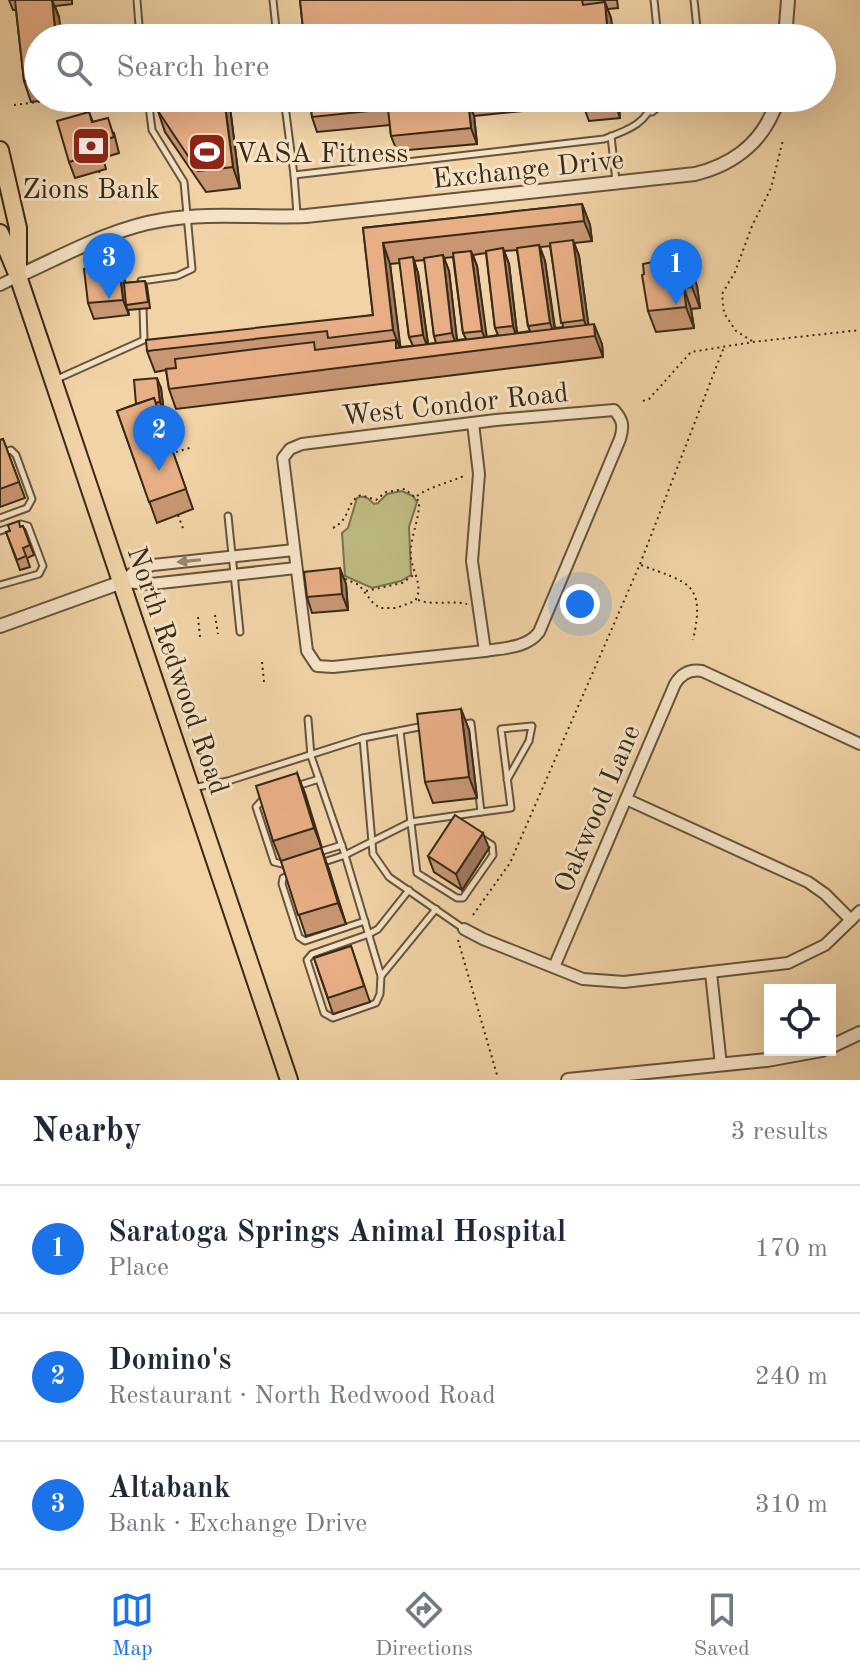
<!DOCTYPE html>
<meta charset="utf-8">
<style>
body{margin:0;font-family:"Old Standard TT",serif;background:#f2f2f3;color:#1f2937}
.controls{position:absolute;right:24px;bottom:24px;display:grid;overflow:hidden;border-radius:0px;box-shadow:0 8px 32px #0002}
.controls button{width:72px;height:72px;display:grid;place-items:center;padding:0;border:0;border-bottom:2px solid #e0e1e3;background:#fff;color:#1f2937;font:40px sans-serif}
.you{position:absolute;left:580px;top:604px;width:28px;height:28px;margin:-20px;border:6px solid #fff;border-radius:50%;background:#1a73e8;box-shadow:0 0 0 12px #1a73e833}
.badge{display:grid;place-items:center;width:52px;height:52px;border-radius:50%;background:#1a73e8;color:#fff;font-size:26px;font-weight:700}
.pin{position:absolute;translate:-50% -66px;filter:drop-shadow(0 2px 4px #0008)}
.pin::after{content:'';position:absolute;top:42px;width:28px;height:24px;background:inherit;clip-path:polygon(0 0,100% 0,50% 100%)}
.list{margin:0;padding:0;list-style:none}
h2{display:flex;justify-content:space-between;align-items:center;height:104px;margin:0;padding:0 32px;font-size:34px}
h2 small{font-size:26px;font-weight:400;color:#747a83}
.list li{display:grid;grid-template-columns:52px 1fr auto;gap:24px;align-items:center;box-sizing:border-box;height:128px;padding:0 32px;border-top:2px solid #e0e1e3}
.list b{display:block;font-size:30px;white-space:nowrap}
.list p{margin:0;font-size:26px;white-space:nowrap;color:#747a83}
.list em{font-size:26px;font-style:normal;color:#747a83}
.icon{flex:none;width:44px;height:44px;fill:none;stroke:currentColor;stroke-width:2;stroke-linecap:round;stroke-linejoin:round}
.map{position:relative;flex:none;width:860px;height:1080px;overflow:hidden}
.search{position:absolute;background:#fff;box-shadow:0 8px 32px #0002;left:24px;right:24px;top:24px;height:88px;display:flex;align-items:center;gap:20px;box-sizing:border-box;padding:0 28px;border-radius:44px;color:#747a83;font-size:30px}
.sheet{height:488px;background:#fff}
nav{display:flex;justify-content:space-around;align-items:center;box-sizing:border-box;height:112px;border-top:2px solid #e0e1e3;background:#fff;font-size:22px;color:#747a83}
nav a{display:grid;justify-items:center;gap:4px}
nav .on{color:#1a73e8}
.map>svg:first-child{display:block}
</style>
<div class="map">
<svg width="860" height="1080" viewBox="0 0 860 1080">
<rect width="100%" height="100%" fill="#f1d3a7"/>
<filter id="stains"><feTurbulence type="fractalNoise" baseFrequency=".0025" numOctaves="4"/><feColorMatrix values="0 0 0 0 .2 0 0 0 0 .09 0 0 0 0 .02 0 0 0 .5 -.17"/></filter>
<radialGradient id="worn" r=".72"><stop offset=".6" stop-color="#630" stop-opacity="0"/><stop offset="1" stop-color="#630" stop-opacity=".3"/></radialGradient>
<!-- green -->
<path fill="#bfbb83" stroke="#7c724d" stroke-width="2" d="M402,491L413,496L417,502L409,527L411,575L401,581L372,588L345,576L342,533L348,528L357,498C365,495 368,498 374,504L378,503L387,494Z"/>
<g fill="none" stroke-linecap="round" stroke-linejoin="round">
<!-- service casing -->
<g stroke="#66543b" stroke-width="9">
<g id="service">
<polyline points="137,0 140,38"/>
<polyline points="273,0 277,38"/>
<polyline points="654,0 658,38"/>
<polyline points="694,0 698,38"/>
<path d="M284,98L294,175L604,139C628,130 647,124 655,98"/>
<polyline points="652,112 670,98"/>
<polyline points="611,136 616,181"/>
<polyline points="294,175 297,214"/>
<polyline points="141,286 141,281 177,276 192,269 184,182 152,130 148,98"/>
<polyline points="57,379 144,340 143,308"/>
<polyline points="0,453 11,450 16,455 32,499 27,508 0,518"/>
<polyline points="228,516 240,632"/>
<polyline points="0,531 21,524 28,526 43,566 39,574 0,585"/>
<polyline points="308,719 311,756 345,855 411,822 481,812 471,723 462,724"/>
<polyline points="400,731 417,873 457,898 463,898 493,855 492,845 481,838"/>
<polyline points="363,738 424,726"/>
<polyline points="297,786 319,779"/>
<polyline points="192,788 228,781 363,738 373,854 389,877 464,929"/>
<polyline points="265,797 256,807 274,862 282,864 288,862"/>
<polyline points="481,812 511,808 501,729 532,726 529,741 507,780"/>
<polyline points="316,853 342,845"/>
<polyline points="321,863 345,855 381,976 380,994 376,1003 333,1018 324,1013 307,960 312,954 369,934 378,929 409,890"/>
<polyline points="289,875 283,878 282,884 299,937 305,941 365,921"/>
<polyline points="382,975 436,909"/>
</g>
</g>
<!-- minor casing -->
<g stroke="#66543b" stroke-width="14">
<g id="minor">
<polyline points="0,285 18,276"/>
<path d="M614,410C623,420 624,426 620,439L539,632C527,648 504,648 485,651L333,667L317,666L307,651L283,458L290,449L302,444L496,420Z"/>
<polyline points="473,423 479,474 472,561 485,651"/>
<polyline points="122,582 136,570 153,565 294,550"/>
<polyline points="122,582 151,584 296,568"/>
<polyline points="626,799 808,882 825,894 851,920"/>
<polyline points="464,929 483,939 583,979 624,982 788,963 825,945 860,911"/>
<path d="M554,967L675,684C681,674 690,669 702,671L860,744"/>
<polyline points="711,973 721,1065"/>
</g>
</g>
<!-- tertiary casing -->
<g stroke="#66543b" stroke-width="16">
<g id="tertiary">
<polyline points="785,38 788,0"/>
<path d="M18,276C65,255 112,228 163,220C209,212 259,218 306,216L695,174C736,164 766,139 778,98"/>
<polyline points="0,626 122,582"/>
<polyline points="830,1047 860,1033"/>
<polyline points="568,1080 767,1060 822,1050"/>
</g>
</g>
<!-- primary casing -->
<g stroke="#382a17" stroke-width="20">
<g id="primary">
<polyline points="0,150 18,228 18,267"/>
<polyline points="0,233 18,276 289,1080"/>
</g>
</g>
<!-- path -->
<g stroke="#382a17" stroke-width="2" stroke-dasharray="2 4" stroke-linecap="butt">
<polyline points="14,105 70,98"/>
<polyline points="99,171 102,182"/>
<polyline points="752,341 736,331 724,313 722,294 735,272 752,226 771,188 783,140"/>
<polyline points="643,401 649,399 691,352 753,342 860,330"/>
<polyline points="176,452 193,447"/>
<path d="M417,496C433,485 449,483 466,475"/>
<polyline points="178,515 184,531"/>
<path d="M333,528C352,518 345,502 361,495L376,500L386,492L405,489L419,501C420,520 409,538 411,558C413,573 424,587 415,601L396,608H380L373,603L359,585L341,577"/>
<path d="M641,565C688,583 706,582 693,640"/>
<polyline points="366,591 402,583 415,574"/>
<path d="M418,600C434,606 450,600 467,604"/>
<polyline points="215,615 218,634"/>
<polyline points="198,617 200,637"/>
<polyline points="262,662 264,682"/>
<polyline points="473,915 510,863 640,564 724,347"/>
<polyline points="458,940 497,1075"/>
</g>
<!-- service -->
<use href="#service" stroke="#f6e2c6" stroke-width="5"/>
<!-- minor -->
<use href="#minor" stroke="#f6e2c6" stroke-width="10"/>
<!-- tertiary -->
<use href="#tertiary" stroke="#f6e2c6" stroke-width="12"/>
<!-- primary -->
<use href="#primary" stroke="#f1d3a7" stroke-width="16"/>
</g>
<!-- wall -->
<g fill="#c89673" stroke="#382a17" stroke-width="2" fill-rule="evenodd">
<polygon points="9,0 72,0 72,4 55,6 59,17 38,38 38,98 65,98 31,102 24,81 16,10 13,10"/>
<polygon points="300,0 617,0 618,8 607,9 611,18 613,38 304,38"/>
<polygon points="156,98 227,98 230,107 240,188 206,192 165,132 158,111"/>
<polygon points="310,98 618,98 620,118 589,121 583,105 474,116 477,144 397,151 391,136 390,125 317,132 312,117"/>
<polygon points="89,112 93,122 114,133 119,153 103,158 106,169 75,178 69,162"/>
<path d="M582,204L590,225L592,241L574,243L579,256L588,324L602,344L603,357L176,409L169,389L166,370L155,372L147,351L373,315L363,228ZM550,246L563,327L555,328L545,261L540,247ZM517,250L528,326L530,331L517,333L509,264L504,251ZM486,253L495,328L498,335L486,337L477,266L473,255ZM453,257L463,333L466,339L457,340L449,271L444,258ZM425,260L434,336L436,343L428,344L418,273L414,261ZM400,263L409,337L413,346L400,347L390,264Z"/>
<polygon points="667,262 697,286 700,308 691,309 694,328 656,332 648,311"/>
<polygon points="119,265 125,283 145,281 147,286 150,308 128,310 129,315 94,319 88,303"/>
<polygon points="161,388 164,413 159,413 193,509 157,523 117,411 136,404"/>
<polygon points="3,439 25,498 0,507 0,440"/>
<polygon points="23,526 34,555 27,558 30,567 20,570 6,532"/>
<polygon points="346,584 348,610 312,613 307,597"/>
<polygon points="461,709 469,730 477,798 433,803 425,782"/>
<polygon points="297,773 346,924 306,936 281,861 273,841"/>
<polygon points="489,848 462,890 434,872 428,856"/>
<polygon points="351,946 370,1002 333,1014 314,958"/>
</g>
<!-- shaded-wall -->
<g fill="#a27a5e" stroke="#382a17" stroke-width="2">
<polygon points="52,0 59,17 62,38 56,38"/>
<polygon points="605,2 611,18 613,38 608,38"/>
<polygon points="224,98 227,98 230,107 240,188 233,167"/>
<polygon points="614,98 618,98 620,118 615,102"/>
<polygon points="468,100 474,116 477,144 471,128"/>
<polygon points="582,204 590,225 592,241 584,221"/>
<polygon points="573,240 579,256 590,336 584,320"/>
<polygon points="383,243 390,264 401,351 393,330"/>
<polygon points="539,245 545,261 556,338 550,323"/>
<polygon points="503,248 509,264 518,342 513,326"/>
<polygon points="471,251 477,266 488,346 482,331"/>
<polygon points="443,255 449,271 458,349 452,333"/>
<polygon points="413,257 418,273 429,351 423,335"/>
<polygon points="119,265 125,281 127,305 126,305 129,315 123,300"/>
<polygon points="690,265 697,286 700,308 692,287"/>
<polygon points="684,288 691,309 694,328 686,307"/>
<polygon points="594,324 602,344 603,357 595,336"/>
<polygon points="157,378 161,388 164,413 160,402"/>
<polygon points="340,568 346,584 348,610 342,594"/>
<polygon points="461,709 469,730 477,798 469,777"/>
<polygon points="297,773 305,793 322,848 314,828"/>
<polygon points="483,833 489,848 462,890 456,874"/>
<polygon points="321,848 329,869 346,924 338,903"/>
</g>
<!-- building -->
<g fill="#e8ae86" stroke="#382a17" stroke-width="2">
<polygon points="15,0 52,0 56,38 38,38 38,79 24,81"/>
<polygon points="300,0 582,0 583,5 605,2 608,38 304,38"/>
<polygon points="156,98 224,98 233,167 198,171 158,111"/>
<polygon points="310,98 487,98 468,100 471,128 391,136 388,109 312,117"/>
<polygon points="583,98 614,98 615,102 583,105"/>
<polygon points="89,112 92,122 108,118 114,137 97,142 100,153 69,162 57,121"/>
<polygon points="582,204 584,221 383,243 393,330 328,338 327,331 147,351 146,340 373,315 363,228"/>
<polygon points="573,240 584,320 561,323 550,243"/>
<polygon points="539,245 550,323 528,326 517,248"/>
<polygon points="503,248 513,326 495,328 486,251"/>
<polygon points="471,251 482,331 463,333 453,253"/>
<polygon points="443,255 452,333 434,336 424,258"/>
<polygon points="413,257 423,335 409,337 399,259"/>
<polygon points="666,259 667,262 671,261 672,267 690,265 692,287 684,288 686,307 648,311 642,275 644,274 643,264"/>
<polygon points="119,265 123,300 88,303 84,269"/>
<polygon points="145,281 148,302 126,305 124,283"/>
<polygon points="594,324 595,336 169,389 166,369 176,368 175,359 314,342 315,350 396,340 396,348"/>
<polygon points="157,378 160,402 155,403 154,398 136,404 134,380"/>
<polygon points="154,398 186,489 149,502 117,411"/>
<polygon points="3,439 19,482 0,489 0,440"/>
<polygon points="19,521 20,527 23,526 30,545 23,548 26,556 17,560 6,532 10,531 8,525"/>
<polygon points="340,568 342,594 307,597 304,572"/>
<polygon points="461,709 469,777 425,782 417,714"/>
<polygon points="297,773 314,828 273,841 256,786"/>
<polygon points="455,815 483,833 456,874 428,856"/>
<polygon points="321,848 338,903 298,915 281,861"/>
<polygon points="351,946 364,986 328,998 314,958"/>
</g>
<!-- one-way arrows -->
<defs><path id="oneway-solid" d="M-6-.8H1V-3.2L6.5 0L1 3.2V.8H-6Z" transform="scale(2)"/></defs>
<use fill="#97866e" href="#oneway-solid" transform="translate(189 561) rotate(174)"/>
<!-- icons -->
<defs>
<g id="bank-square" transform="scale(2)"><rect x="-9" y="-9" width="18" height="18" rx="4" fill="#8f2418" stroke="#f6e2c6"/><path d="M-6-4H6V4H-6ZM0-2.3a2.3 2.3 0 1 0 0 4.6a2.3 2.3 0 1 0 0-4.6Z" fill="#fff"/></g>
<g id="stadium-square" transform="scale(2)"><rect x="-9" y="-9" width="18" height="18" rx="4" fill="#8f2418" stroke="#f6e2c6"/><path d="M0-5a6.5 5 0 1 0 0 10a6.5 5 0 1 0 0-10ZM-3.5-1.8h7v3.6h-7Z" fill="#fff"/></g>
</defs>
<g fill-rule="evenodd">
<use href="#bank-square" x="91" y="146"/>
<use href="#stadium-square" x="207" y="152"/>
</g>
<g text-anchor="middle" stroke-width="6" stroke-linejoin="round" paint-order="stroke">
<!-- poi labels -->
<g font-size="28" fill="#382a17" stroke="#f6e2c6" text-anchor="start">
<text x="235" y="162">VASA Fitness</text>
<text x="91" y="198" text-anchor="middle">Zions Bank</text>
</g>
<!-- street labels -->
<g font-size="28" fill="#382a17" stroke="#f6e2c6">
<text transform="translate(528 168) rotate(-6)" y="10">Exchange Drive</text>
<text transform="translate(455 403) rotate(-6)" y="10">West Condor Road</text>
<text transform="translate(179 670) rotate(71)" y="10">North Redwood Road</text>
<text transform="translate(596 808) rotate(-67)" y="10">Oakwood Lane</text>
</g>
</g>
<rect width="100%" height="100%" filter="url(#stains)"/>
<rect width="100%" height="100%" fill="url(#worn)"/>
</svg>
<div class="controls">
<button><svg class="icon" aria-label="locate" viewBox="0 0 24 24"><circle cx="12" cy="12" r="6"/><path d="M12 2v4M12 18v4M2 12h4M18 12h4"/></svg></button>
</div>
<div class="you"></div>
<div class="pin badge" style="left:676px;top:305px">1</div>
<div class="pin badge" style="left:159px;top:471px">2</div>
<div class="pin badge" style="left:109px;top:299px">3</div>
<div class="search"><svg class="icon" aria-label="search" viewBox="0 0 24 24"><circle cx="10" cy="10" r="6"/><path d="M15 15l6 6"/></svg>Search here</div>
</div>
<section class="sheet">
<h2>Nearby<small>3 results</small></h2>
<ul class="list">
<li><span class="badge">1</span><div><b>Saratoga Springs Animal Hospital</b><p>Place</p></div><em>170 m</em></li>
<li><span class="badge">2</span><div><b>Domino's</b><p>Restaurant · North Redwood Road</p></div><em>240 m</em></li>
<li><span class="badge">3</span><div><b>Altabank</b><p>Bank · Exchange Drive</p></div><em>310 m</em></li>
</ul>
</section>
<nav>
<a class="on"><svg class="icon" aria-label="map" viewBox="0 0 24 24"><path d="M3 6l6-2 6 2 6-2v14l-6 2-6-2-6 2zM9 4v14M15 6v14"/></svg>Map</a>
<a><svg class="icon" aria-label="directions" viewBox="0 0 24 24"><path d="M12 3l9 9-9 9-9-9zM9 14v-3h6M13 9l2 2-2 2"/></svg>Directions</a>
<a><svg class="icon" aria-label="saved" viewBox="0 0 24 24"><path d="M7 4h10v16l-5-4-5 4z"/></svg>Saved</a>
</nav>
